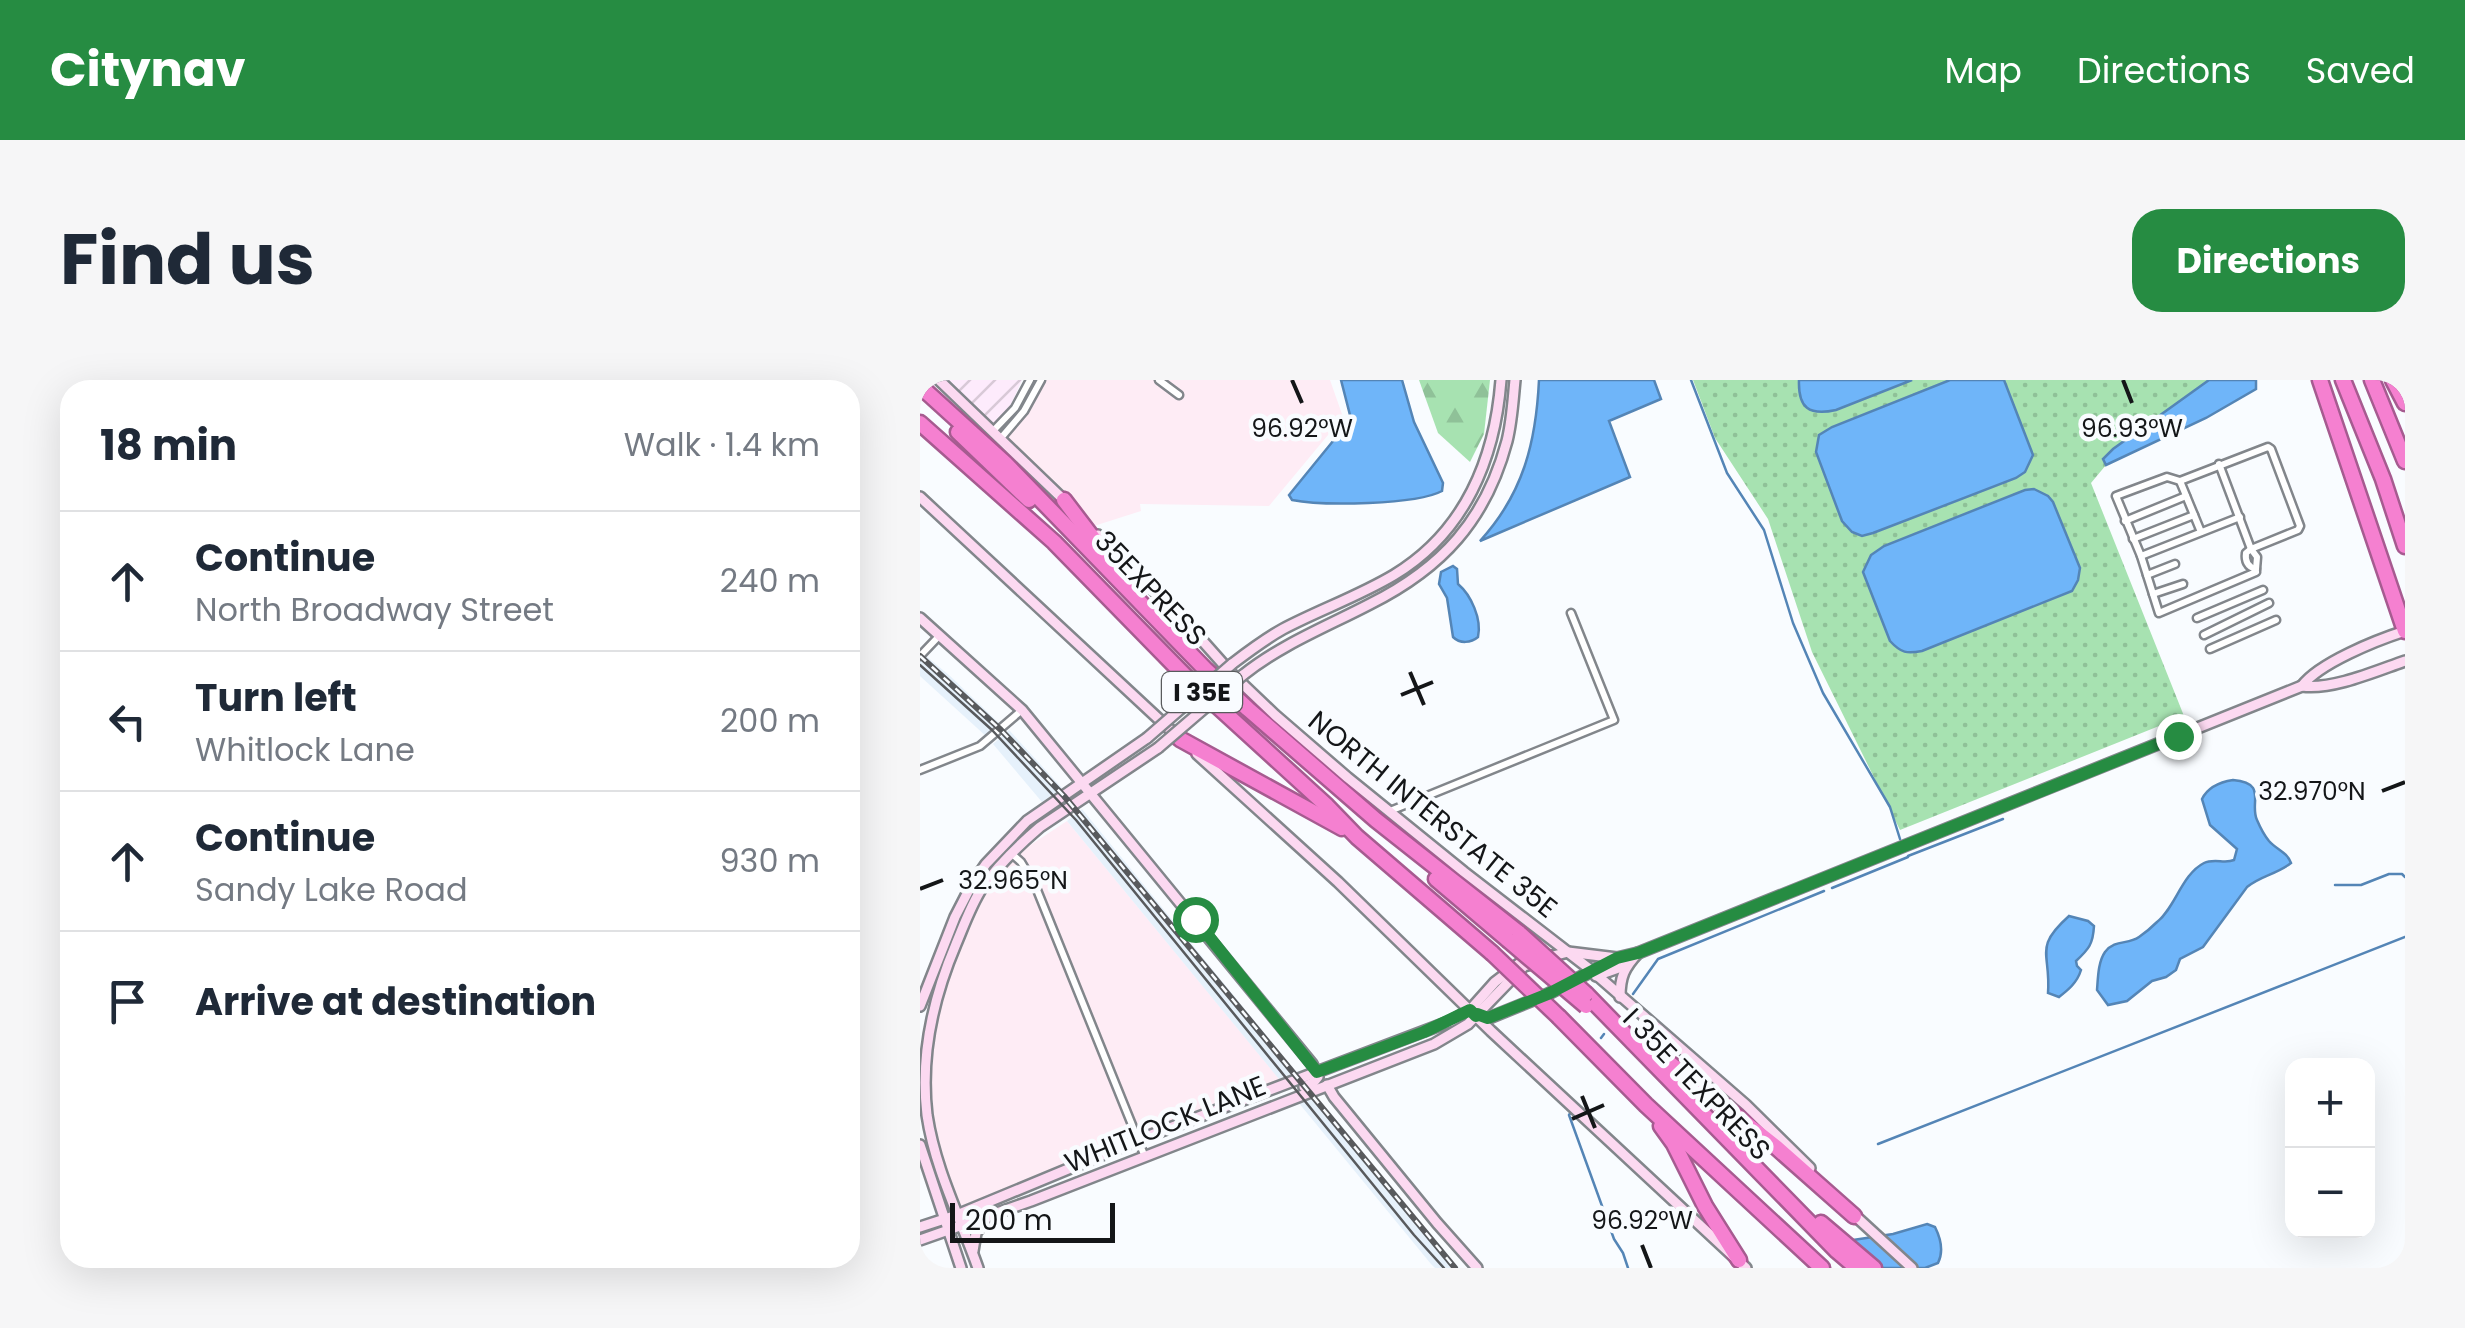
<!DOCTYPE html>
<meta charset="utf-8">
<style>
body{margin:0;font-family:Poppins,sans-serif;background:#f6f6f7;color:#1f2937}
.controls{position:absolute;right:30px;bottom:30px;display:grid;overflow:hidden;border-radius:20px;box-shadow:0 10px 40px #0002}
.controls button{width:90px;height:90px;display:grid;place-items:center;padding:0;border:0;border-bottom:2px solid #e0e1e3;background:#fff;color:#1f2937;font:50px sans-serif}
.scale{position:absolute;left:30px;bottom:25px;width:165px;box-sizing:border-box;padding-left:10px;border:5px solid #141618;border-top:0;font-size:28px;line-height:35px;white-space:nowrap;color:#141618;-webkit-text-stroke:8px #f9fcff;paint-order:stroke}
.stop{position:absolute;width:30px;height:30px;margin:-22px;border:8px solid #268c42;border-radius:50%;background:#fff}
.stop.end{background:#268c42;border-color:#fff;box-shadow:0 2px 10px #0008}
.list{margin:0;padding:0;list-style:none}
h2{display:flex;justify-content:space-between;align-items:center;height:130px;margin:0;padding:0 40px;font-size:42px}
h2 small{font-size:32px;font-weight:400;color:#747a83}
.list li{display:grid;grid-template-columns:65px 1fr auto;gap:30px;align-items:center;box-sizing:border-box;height:140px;padding:0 40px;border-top:2px solid #e0e1e3}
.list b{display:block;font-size:38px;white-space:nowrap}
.list p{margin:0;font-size:32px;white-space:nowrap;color:#747a83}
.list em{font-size:32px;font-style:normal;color:#747a83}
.icon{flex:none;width:55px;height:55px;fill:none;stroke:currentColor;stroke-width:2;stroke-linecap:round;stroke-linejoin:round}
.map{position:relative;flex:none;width:1485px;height:888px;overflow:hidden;border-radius:30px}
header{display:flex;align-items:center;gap:60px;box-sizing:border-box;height:140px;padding:0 50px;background:#268c42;color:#fff}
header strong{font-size:48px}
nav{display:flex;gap:55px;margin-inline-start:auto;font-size:35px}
.intro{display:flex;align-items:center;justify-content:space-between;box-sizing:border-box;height:240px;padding:0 60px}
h1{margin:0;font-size:70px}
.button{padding:25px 45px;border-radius:30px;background:#268c42;color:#fff;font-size:35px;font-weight:700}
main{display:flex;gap:60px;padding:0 60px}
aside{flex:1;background:#fff;border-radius:30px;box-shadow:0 10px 40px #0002}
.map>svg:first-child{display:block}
</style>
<header>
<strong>Citynav</strong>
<nav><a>Map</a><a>Directions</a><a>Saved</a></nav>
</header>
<div class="intro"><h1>Find us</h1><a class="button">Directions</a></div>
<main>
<aside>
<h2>18 min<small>Walk · 1.4 km</small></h2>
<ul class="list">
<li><svg class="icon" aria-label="ahead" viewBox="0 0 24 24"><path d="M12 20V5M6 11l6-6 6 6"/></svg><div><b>Continue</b><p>North Broadway Street</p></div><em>240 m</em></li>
<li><svg class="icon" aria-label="left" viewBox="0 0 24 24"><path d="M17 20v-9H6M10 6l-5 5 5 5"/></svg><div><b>Turn left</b><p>Whitlock Lane</p></div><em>200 m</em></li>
<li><svg class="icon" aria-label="ahead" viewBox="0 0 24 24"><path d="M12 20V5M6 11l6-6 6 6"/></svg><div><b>Continue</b><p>Sandy Lake Road</p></div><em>930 m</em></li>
<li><svg class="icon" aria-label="arrive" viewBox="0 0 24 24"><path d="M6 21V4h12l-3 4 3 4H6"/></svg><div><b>Arrive at destination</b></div></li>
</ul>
</aside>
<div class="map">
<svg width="1485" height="888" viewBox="0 0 1485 888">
<defs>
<pattern id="industrial-furrows" width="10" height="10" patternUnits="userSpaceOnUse" patternTransform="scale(2.5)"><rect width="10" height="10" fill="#fdebfc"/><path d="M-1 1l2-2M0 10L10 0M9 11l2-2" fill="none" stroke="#d8c9d7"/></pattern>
<pattern id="grass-dots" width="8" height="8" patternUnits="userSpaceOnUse" patternTransform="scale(2.5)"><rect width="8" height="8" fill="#a7e2b1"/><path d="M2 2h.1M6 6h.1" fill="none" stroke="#8fc198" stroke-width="1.8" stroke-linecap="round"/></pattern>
<pattern id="forest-firs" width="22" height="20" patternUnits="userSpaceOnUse" patternTransform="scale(2.5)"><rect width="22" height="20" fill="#a7e2b1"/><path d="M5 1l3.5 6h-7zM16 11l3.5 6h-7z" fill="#8fc198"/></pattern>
</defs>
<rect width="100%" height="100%" fill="#f9fcff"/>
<!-- commercial -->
<g fill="#feecf5">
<polygon points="126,0 410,0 423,37 349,126 220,124 221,131 152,153 73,75 113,26"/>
<polygon points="147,441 360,700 41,826 25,790 15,752 11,706 14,649 29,595 53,537 76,497 103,470"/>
</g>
<!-- industrial -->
<polygon fill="url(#industrial-furrows)" points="22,0 102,0 89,29 72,45 56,27"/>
<!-- built -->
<g fill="#e6f1fb">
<polygon points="6,276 30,296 81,345 67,357 0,296 0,280"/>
<polygon points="89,350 142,408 122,422 73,364"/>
<polygon points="162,429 380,697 363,704 147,441"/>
<polygon points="395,715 519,864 539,888 515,888 511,884 378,722"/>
</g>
<!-- grass -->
<polygon fill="url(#grass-dots)" points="773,0 1289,0 1193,69 1183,78 1186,85 1171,103 1264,336 980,450 892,272 848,139 795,58"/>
<!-- forest -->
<polygon fill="url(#forest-firs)" points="499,0 570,0 564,54 550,82 518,53"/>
<!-- water -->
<g fill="#6fb5f9" stroke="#5485b6" stroke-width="2.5">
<path d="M421,0H482L494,42L523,103L522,111C496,125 402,126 372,120L369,115L431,39Z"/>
<path d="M619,0H734L741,19L689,41L710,97L560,161C603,114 616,63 619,0Z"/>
<path d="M879,0H992L916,30C889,36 878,28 879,0Z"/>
<polygon points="1030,0 1084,0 1113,75 1105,92 1096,98 953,153 942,156 932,152 922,141 896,72 899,55 912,47"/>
<polygon points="1289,0 1336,0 1336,9 1286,38 1186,85 1183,79 1193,69"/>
<path d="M1114,109L1128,116L1133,122L1160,188L1158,200L1152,211L1002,271C987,274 981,273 970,261L943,192L951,175L964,166L1105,110Z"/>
<path d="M533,186L537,189L538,204C551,215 562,239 558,257C551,263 540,264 533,257L527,218L519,204L521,192Z"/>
<path d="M1313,400C1348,403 1329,423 1337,440C1340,447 1344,455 1349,461C1357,470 1367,472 1371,483C1357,494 1340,496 1327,507L1283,567L1260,579L1256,590L1246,597L1232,601L1207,621L1188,625L1177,610C1178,598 1178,582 1185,572C1195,559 1208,565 1219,557C1225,553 1232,547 1237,542C1255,528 1262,494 1284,483C1294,478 1305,484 1314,480L1317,469L1290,445L1282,419C1288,407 1300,402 1313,400Z"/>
<path d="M1149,536L1168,541L1174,546C1173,564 1169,569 1156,581L1157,586L1161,590C1157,603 1148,610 1139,617L1128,613C1131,573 1113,568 1149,536Z"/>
<path d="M1007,844L1015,847C1021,859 1024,871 1018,883L1005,888H932L926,861L973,854Z"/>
</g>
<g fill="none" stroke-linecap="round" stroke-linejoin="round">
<!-- stream -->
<g stroke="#5485b6" stroke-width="2.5">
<polyline points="771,0 807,93 844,150 873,243 903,313 970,427 980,459"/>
<polyline points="988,476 1083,439"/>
<polyline points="1415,505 1441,505 1469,494 1482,494 1485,497"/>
<polyline points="912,508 988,477"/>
<polyline points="713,614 738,579 904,511"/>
<polyline points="681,658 684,654"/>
<polyline points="651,732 649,735 694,859 703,873 708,888"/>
<polyline points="958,764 1485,557"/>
</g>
<!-- street casing -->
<g stroke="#82868b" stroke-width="11">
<g id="street">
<polyline points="239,0 259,15"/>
<polyline points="73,51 95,28 110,0"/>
<polyline points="81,58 104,31 121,0"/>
<polyline points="1299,84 1331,169 1337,177 1336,189"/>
<polyline points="1260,101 1281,152"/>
<polyline points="1205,141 1266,116"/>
<polyline points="1213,159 1274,135"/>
<polyline points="1331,169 1378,150 1380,146 1351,69 1348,67 1260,101 1247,97 1196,116 1221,176 1239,233 1336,192"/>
<path d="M1331,169L1326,173C1325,180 1327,187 1336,189"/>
<polyline points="1221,176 1320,137"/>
<polyline points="1227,195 1255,184"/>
<polyline points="1233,214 1263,204"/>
<polyline points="1277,238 1343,210"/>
<polyline points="1284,255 1349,223"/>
<polyline points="1290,269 1356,240"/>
<polyline points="0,276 20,255"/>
<polyline points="0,390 60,366 102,330"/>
<polyline points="470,431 694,340 651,233"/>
<polyline points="91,473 101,482 115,505 225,777"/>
</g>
</g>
<!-- secondary casing -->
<g stroke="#82868b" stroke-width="14">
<g id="secondary">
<polyline points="19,0 146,122"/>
<polyline points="0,117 258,357"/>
<polyline points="178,155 264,240 312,294 355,335 428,398 544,492 671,590 826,725 890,788"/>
<polyline points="0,238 102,330 392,684 398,697 394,702 384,707"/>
<path d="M312,284C329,271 345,259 363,249C399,230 439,216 474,195C545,152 575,79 581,0"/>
<path d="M323,295C362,264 406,247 450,224C522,188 566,140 587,61C592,41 593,20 595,0"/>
<path d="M1382,306C1399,283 1457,260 1485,251"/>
<polyline points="277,374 418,502 571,651 826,888"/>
<polyline points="624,576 633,576 648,572 697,578"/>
<polyline points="676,596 707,585"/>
<path d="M700,617C700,597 704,588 718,573"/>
<polyline points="0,626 35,537 52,504 66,484 107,441 227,358"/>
<path d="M557,634L569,638L628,614L697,578L718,573L1382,306C1413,310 1456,291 1485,281"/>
<polyline points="407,705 414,717 517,843 557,888"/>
<polyline points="0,765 41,888"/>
<polyline points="931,832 992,888"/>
<polyline points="0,847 37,835 218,760 531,641 550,630 575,602 609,576"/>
<polyline points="0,860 111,821 514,664 548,644 604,586 612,584"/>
<polyline points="53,871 56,853 68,836"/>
<path d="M58,888C40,837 15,789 7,735C0,676 13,618 36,564C44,545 51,525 62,508C78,485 99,465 120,447L238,368"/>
</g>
</g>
<!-- highway casing -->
<g stroke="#a65b90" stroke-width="19">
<g id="highway">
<polyline points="1400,0 1485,251"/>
<polyline points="1423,0 1463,99 1485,166"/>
<polyline points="1452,0 1485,81"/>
<polyline points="1473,0 1485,23"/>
<polyline points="0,6 85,83 286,290 328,329 456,440 599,553"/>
<polyline points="0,43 134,162 270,301 407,426 437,457 572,573"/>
<polyline points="38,52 109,120"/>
<polyline points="144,120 176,162 207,195"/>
<polyline points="260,359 422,448"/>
<polyline points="516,499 588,560"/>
<polyline points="666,614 917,871 937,888"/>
<polyline points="639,637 726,725 902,888"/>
<polyline points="738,674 856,767 934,836"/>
<polyline points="741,746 754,764 785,826 819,880"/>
<polyline points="901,843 954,888"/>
</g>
</g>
<!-- street -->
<use href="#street" stroke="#fff" stroke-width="6"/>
<!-- secondary -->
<use href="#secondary" stroke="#fcd9f1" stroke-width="9"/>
<!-- highway -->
<use href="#highway" stroke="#f580d0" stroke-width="14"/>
<!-- tram -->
<polyline stroke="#585a5d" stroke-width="2.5" points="0,285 72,350 156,440 494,855 524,888"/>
<!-- rail casing -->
<g stroke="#585a5d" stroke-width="6">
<polyline id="rail" points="0,276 81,350 144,416 535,888"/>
</g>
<!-- rail -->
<use href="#rail" stroke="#f9fcff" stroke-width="2.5" stroke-dasharray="8" stroke-linecap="butt"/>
<!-- secondary-bridge casing -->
<g stroke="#82868b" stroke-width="14" stroke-linecap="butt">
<g id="secondary-bridge">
<polyline points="227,358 312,284"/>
<polyline points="238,368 323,295"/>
</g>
</g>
<!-- highway-bridge casing -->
<g stroke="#a65b90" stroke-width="19" stroke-linecap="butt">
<g id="highway-bridge">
<polyline points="599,553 666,614"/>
<polyline points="588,560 666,626"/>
<polyline points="572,573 639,637"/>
</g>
</g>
<!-- secondary-bridge -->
<use href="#secondary-bridge" stroke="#fcd9f1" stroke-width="9"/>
<!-- highway-bridge -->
<use href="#highway-bridge" stroke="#f580d0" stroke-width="14"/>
</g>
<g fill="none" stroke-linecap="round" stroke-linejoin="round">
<!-- route -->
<polyline stroke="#268c42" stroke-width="12" points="275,539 397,692 504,652 550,630 556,636 557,634 568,638 628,614 697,578 718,573 1258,356"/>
</g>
<!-- ticks -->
<path fill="none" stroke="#141618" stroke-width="4" d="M372,0L382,23M1203,0L1212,23M490,292L504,325M481,315L513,302M1462,411L1485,402M0,509L23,500M662,716L675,748M652,739L684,725M722,865L731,888"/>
<g text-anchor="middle" stroke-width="9" stroke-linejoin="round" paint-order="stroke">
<!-- shield labels -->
<rect fill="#f9fcff" stroke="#595b5d" stroke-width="2.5" x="242" y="292" width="80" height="40" rx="8"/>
<g font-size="25" font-weight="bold" fill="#141618">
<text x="282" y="321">I 35E</text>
</g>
<!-- street labels -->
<g font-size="28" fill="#141618" stroke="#f9fcff">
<text transform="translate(231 208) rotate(46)" y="10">35EXPRESS</text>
<text transform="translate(513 434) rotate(39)" y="10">NORTH INTERSTATE 35E</text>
<text transform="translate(777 704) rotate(46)" y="10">I 35E TEXPRESS</text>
<text transform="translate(245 744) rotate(-22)" y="10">WHITLOCK LANE</text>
</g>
</g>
<g font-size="25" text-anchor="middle" fill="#141618" stroke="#f9fcff" stroke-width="9" stroke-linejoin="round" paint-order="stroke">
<text x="382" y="57">96.92°W</text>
<text x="1212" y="57">96.93°W</text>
<text x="1392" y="420">32.970°N</text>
<text x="93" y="509">32.965°N</text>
<text x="722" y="849">96.92°W</text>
</g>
</svg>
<div class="controls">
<button>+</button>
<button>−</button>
</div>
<div class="scale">200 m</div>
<div class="stop" style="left:275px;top:539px"></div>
<div class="stop end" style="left:1258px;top:356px"></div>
</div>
</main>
